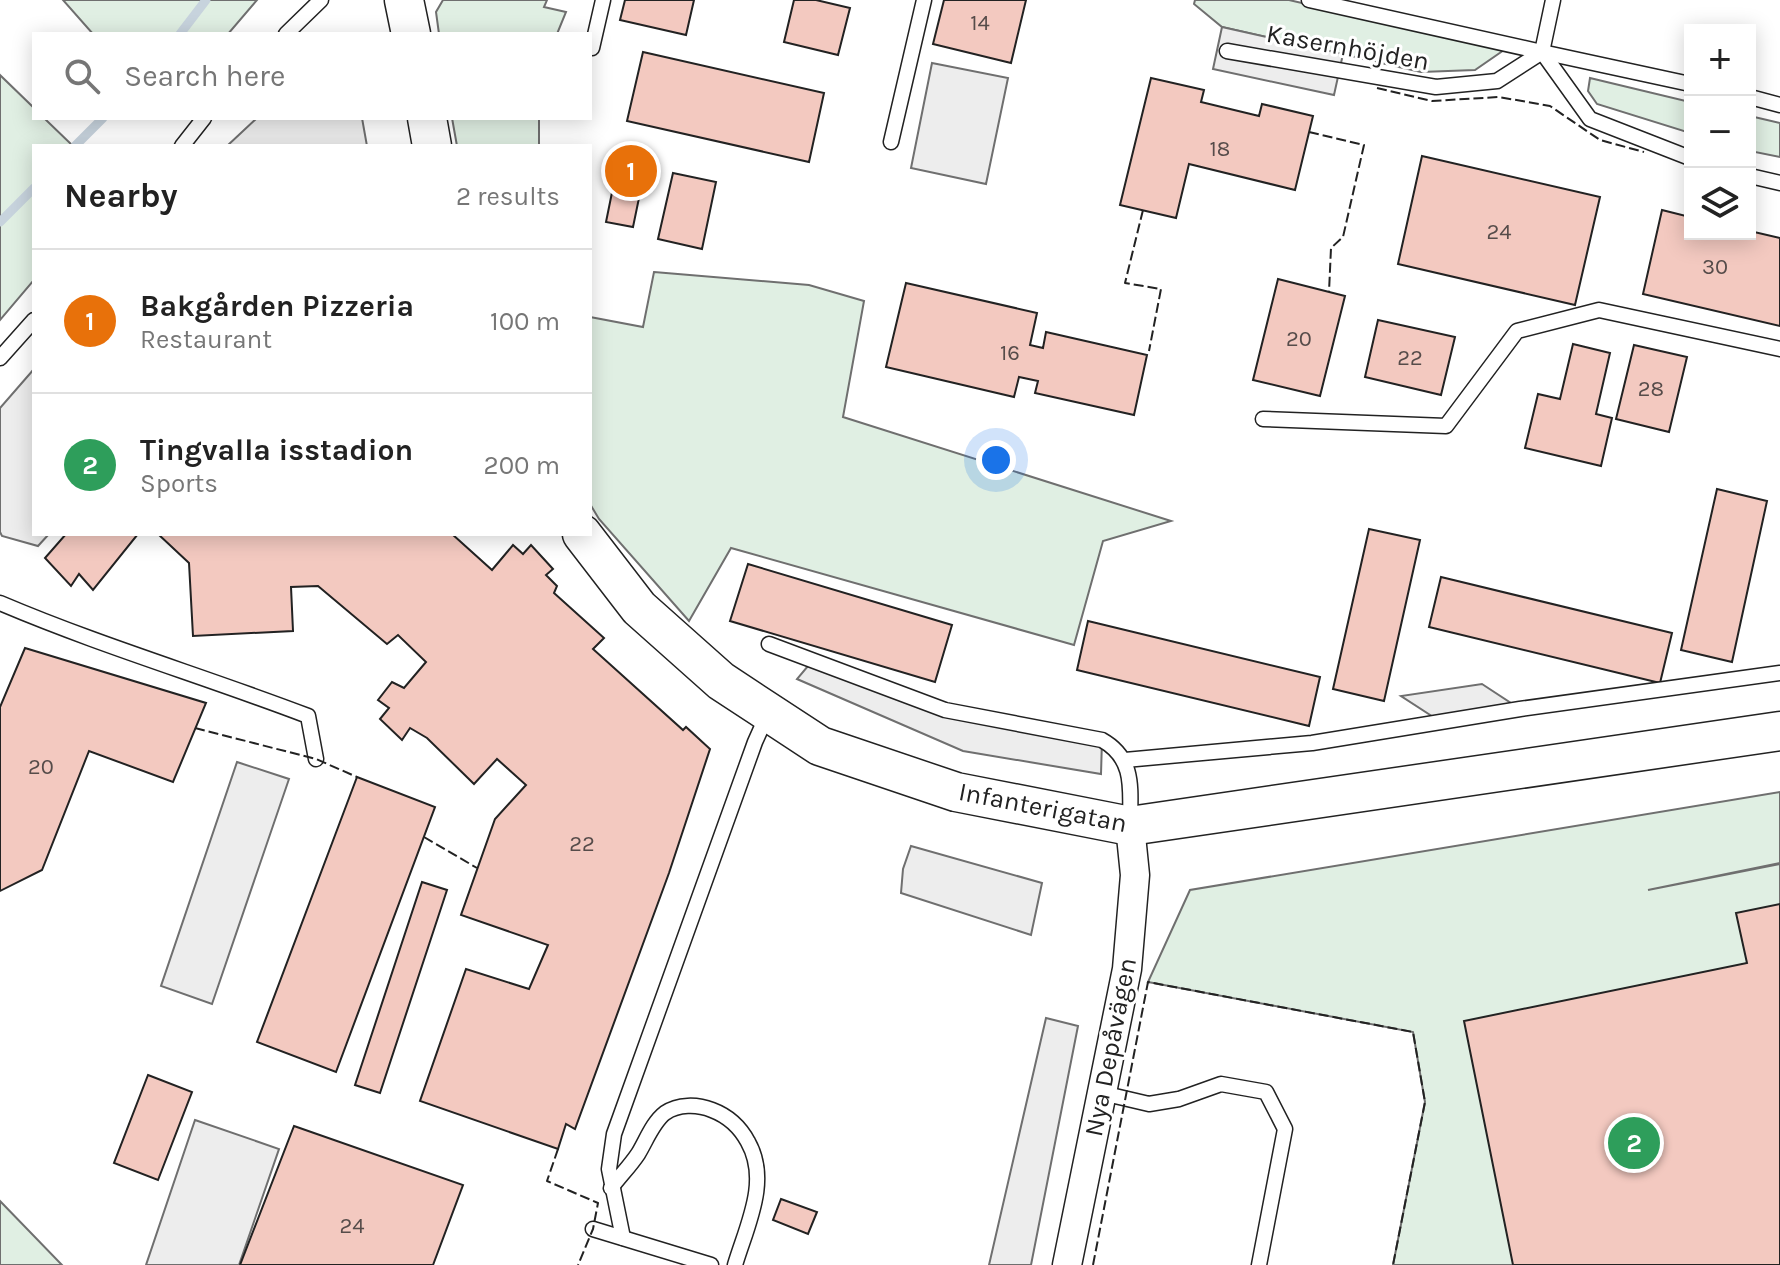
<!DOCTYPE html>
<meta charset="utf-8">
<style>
body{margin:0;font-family:Karla,sans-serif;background:#f2f2f2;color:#222}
.controls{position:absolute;right:24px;top:24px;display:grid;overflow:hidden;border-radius:0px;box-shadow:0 4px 20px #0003}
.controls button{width:72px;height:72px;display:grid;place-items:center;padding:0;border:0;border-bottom:2px solid #e0e0e0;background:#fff;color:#222;font:40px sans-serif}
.you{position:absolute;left:996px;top:460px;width:28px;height:28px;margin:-20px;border:6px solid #fff;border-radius:50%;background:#1a73e8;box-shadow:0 0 0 12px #1a73e833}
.badge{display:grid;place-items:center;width:52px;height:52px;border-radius:50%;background:#c62828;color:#fff;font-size:26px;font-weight:700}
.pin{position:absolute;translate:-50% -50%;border:4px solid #fff;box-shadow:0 2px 8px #0006}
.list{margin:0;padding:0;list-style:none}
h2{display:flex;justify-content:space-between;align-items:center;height:104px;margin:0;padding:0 32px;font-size:34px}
h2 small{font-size:26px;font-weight:400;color:#767676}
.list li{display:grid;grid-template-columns:52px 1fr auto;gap:24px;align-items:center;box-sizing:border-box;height:144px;padding:0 32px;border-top:2px solid #e0e0e0}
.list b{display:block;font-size:30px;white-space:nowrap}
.list p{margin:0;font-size:26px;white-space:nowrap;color:#767676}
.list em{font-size:26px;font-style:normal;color:#767676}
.icon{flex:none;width:44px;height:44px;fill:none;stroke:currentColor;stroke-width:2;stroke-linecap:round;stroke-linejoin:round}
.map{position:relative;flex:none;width:1780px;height:1265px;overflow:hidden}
.search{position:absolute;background:#fff;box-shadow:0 4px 20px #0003;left:32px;top:32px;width:560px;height:88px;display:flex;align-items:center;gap:20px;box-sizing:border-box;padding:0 28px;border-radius:0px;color:#767676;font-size:30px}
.panel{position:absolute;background:#fff;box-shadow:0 4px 20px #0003;left:32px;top:144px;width:560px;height:392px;border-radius:0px}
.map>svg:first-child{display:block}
</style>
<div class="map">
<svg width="1780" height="1265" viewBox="0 0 1780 1265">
<rect width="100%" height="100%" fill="#fff"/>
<!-- green -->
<g fill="#e0efe3" stroke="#6f6f6f" stroke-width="2">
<polygon points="63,0 257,0 228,34 93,34"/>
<polygon points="443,0 547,0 544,7 566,12 557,34 439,34 436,12"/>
<polygon points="1195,0 1289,0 1504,50 1475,70 1421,72 1222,27 1194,4"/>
<polygon points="0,75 34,108 34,118 44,118 73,146 34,146 34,280 0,320"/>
<polygon points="1590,78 1690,102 1690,133 1597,104 1588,91"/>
<polygon points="1750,116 1780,123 1780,157 1750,151"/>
<polygon points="452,118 539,118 539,146 457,146"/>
<polygon points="654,272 809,285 864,301 843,417 1171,521 1103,541 1074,645 731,548 689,621 599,519 590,504 590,317 643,327"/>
<polygon points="1780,792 1780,863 1648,890 1780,864 1780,1265 1393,1265 1425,1102 1413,1032 1148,982 1190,890"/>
<polygon points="0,1201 62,1265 0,1265"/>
</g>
<!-- parking -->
<g fill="#ededed" stroke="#6f6f6f" stroke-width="2">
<polygon points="1222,27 1343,54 1334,95 1213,69"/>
<polygon points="932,63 1008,78 986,184 911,168"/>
<polygon points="257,118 362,118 367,146 227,146"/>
<polygon points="34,369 34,534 49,534 38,546 2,536 0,532 0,408"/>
<polygon points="813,660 945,710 1102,740 1101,774 963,751 797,679"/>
<polygon points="1482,684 1520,709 1441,722 1401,696"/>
<polygon points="237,762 289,779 212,1004 161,986"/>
<polygon points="911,846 1042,883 1031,935 901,893 903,869"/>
<polygon points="1046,1018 1078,1026 1031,1265 989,1265"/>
<polygon points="195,1120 279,1149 239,1265 146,1265"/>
</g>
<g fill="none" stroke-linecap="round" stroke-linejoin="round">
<!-- stream -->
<g stroke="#c7d3dd" stroke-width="9">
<polyline points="180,34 206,0"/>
<polyline points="75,146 103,118"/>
<polyline points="0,222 34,188"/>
</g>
</g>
<!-- building -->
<g fill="#f3c9c0" stroke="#222" stroke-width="2">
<polygon points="625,0 694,0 686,35 620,20"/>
<polygon points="794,0 816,0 850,8 838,55 784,42"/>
<polygon points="944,0 1026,0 1011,63 933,44"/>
<polygon points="643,52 824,93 809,162 627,121"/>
<polygon points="1151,78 1204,90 1201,102 1259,116 1262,104 1313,116 1295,190 1189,164 1176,218 1120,205"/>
<polygon points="1422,156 1600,197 1575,305 1398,264"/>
<polygon points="619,158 646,164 633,227 606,222"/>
<polygon points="673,173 716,182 702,249 658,239"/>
<polygon points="1662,210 1690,217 1690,234 1750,234 1750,231 1780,238 1780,326 1643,294"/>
<polygon points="1278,279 1345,296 1320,396 1253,380"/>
<polygon points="906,283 1037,313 1030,345 1043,348 1046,332 1147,355 1134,415 1035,393 1038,381 1019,377 1014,397 886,367"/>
<polygon points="1378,320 1455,337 1441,395 1365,377"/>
<polygon points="1573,344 1610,353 1596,414 1612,418 1601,466 1525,448 1538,394 1560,399"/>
<polygon points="1634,345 1687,357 1669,432 1616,419"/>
<polygon points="1717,489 1767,501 1732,662 1681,650"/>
<polygon points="1369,529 1420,540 1384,701 1333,689"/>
<polygon points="66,534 138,534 93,590 79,574 71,586 45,558"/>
<polygon points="158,534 452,534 492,570 513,545 523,554 531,545 553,569 546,575 557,586 554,593 604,638 593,649 683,730 686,727 710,749 669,873 575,1129 566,1124 558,1149 420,1101 466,969 529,989 548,945 461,915 495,819 526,785 497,759 474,784 427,738 410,728 402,740 380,719 389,708 378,700 392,682 404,688 426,662 398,635 387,644 318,586 291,587 293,631 193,636 189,563"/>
<polygon points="748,564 952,625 935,682 730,621"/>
<polygon points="1441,577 1672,633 1660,683 1429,627"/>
<polygon points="1088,621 1320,677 1309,726 1077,670"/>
<polygon points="25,648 206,703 173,782 89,751 42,870 0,891 0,707"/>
<polygon points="357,777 435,807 336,1072 257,1042"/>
<polygon points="422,882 447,890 380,1093 355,1085"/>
<polygon points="1780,904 1780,1265 1513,1265 1464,1021 1747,963 1736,913"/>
<polygon points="148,1075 192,1092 158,1180 114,1163"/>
<polygon points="294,1126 463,1185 433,1265 240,1265"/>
<polygon points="781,1199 817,1212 808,1234 773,1220"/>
</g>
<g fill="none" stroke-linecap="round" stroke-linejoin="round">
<!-- lane casing -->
<g stroke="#222" stroke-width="17">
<g id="lane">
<polyline points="1309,0 1542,52 1590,119 1690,158"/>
<polyline points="286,34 321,0"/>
<polyline points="592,48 603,0"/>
<polyline points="1227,51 1436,87 1497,81 1542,52 1690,84"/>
<polyline points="1542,52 1553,0"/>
<polyline points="1750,97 1780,105"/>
<polyline points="891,142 924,0"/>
<polyline points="182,146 204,118"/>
<polyline points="1750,176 1780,183"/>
<polyline points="0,358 34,320"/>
<polyline points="1263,419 1446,426 1517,331 1599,310 1780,349"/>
<path d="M0,603C101,646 206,677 308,716L316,759"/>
<path d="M769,644L945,710L1102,740C1136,759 1130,791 1130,824"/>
<polyline points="1125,760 1312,743 1520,709 1780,673"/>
<polyline points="1102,1093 1149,1104 1179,1099 1221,1084 1266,1092 1285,1129 1259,1265"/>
<path d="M611,1188C620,1176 630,1166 638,1154C646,1141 653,1122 665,1113C678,1104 697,1104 712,1110C728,1116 740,1127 748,1142C770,1181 747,1225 735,1265"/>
<polyline points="593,1229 711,1265"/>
<polyline points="623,1238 609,1169 614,1134 755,742 768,713"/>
</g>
</g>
<!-- street casing -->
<g stroke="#222" stroke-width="31">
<polyline id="street" points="1067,1265 1127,969 1135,875 1130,826"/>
</g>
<!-- secondary casing -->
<g stroke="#222" stroke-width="41">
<g id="secondary">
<polyline points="404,0 411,34"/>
<polyline points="427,118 432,146"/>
<polyline points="582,534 639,608 721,681 820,746 956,792 1130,826 1780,731"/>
</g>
</g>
<!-- lane -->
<use href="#lane" stroke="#fff" stroke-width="14"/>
<!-- street -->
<use href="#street" stroke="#fff" stroke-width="28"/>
<!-- secondary -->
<use href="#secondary" stroke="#fff" stroke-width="38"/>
<!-- fence -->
<g stroke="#222" stroke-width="2" stroke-dasharray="10 4" stroke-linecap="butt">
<polyline points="1377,88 1432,101 1499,97 1550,106 1600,140 1644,152"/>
<polyline points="1309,132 1364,145 1343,237 1331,248 1329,292"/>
<polyline points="1143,210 1125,283 1161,289 1149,351"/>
<polyline points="195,728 316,759 357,777"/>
<polyline points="424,837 477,868"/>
<polyline points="558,1149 547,1181 598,1203 593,1229 578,1265"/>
<polyline points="1093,1265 1148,982 1413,1032 1425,1102 1393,1265"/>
</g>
</g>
<g text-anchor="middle" stroke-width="6" stroke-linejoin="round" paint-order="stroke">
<!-- number labels -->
<g font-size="22" fill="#564c4a">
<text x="980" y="30">14</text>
<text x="1220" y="156">18</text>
<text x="1499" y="239">24</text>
<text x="1715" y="274">30</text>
<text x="1299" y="346">20</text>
<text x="1010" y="360">16</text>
<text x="1410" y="365">22</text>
<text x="1651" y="396">28</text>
<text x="41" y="774">20</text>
<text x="582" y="851">22</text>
<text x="352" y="1233">24</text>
</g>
<!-- street labels -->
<g font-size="26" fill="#222" stroke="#fff">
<text transform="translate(1348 47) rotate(10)" y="9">Kasernhöjden</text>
<text transform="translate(1043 807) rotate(11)" y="9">Infanterigatan</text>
<text transform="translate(1110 1047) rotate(-79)" y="9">Nya Depåvägen</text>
</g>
</g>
</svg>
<div class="controls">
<button>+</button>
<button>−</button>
<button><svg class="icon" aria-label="layers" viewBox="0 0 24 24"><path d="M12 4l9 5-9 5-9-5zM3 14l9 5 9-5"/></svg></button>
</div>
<div class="you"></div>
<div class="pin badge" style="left:631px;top:171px;background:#e8710a">1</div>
<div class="pin badge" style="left:1634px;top:1143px;background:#2e9e5b">2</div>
<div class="search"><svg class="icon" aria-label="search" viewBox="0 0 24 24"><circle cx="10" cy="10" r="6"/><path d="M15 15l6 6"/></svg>Search here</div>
<section class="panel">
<h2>Nearby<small>2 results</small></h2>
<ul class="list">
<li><span class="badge" style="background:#e8710a">1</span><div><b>Bakgården Pizzeria</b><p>Restaurant</p></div><em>100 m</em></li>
<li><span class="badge" style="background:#2e9e5b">2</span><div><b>Tingvalla isstadion</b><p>Sports</p></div><em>200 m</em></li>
</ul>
</section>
</div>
